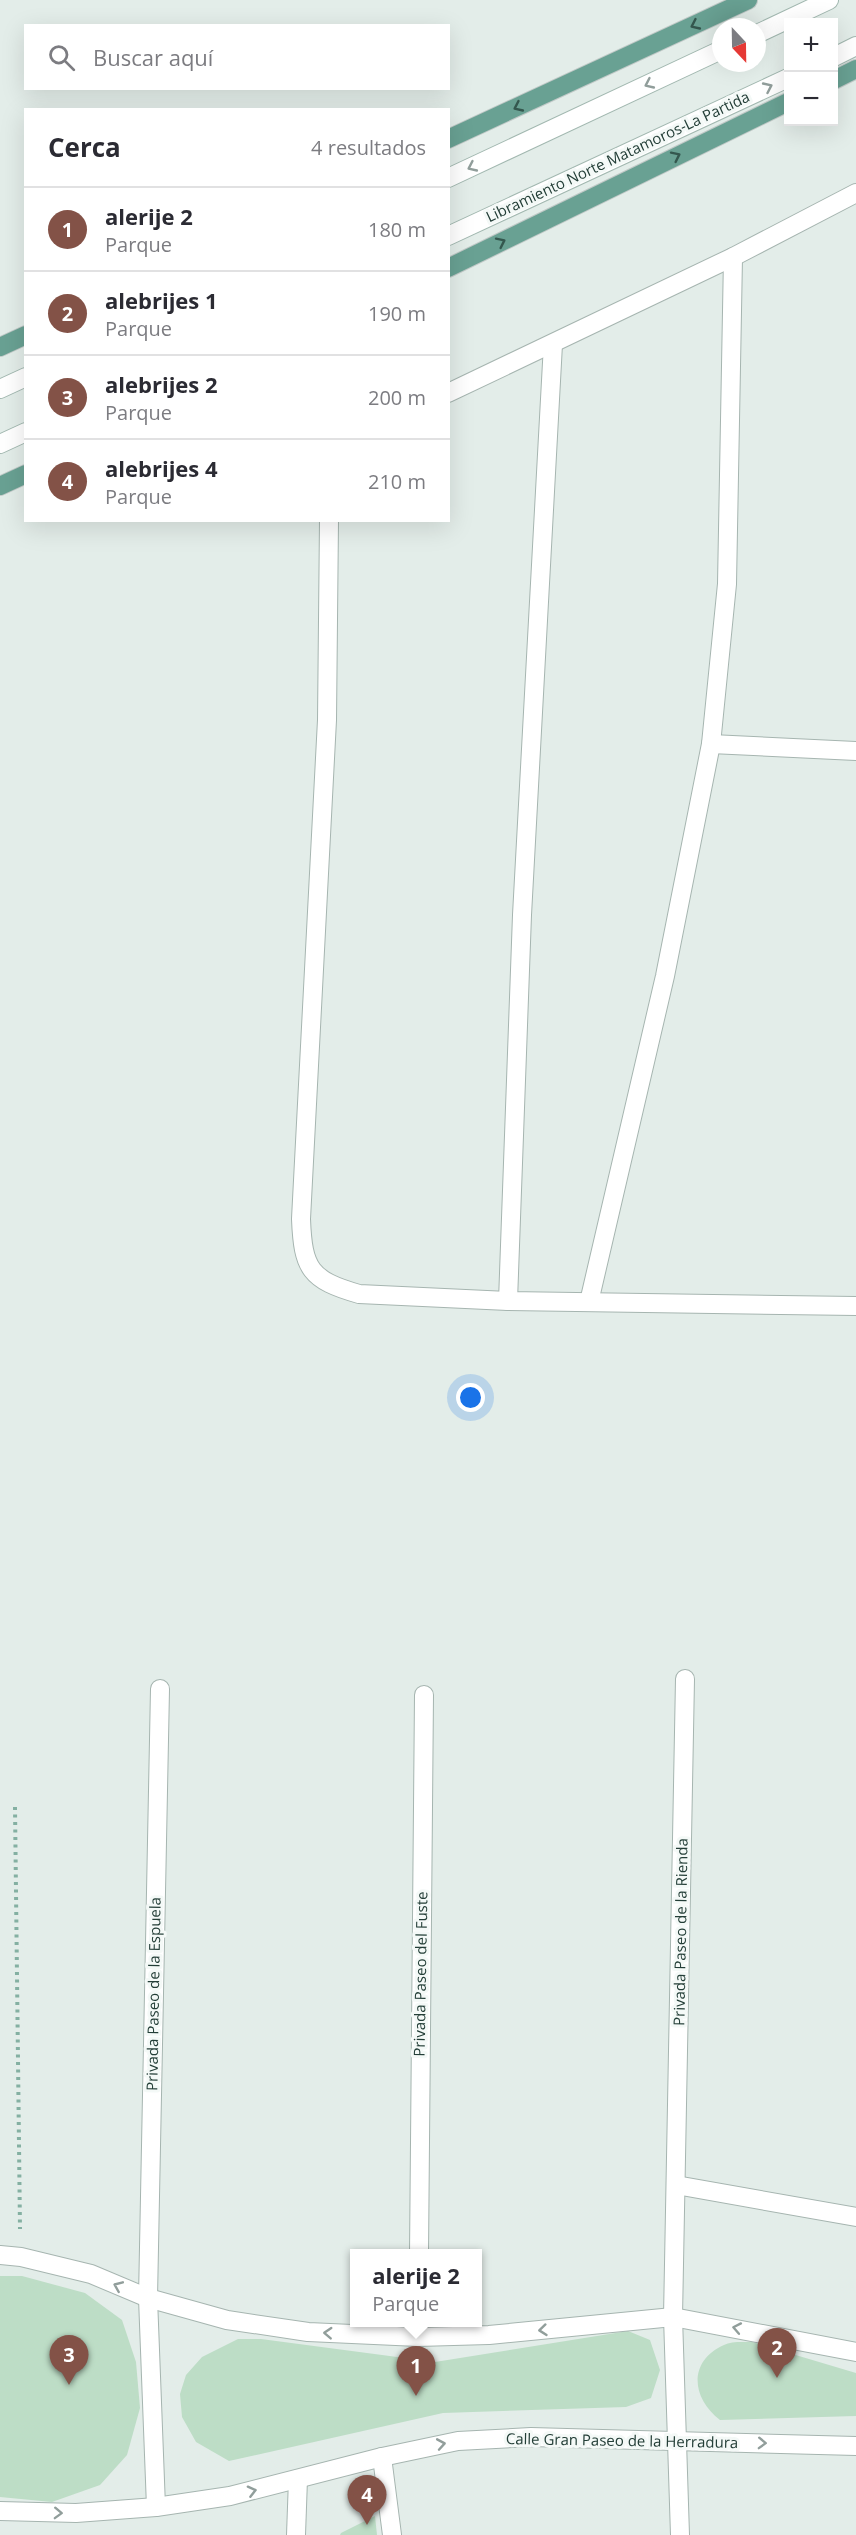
<!DOCTYPE html>
<html lang="es">
<meta charset="utf-8">
<style>
body{margin:0;font-family:"Open Sans",sans-serif;background:#f2f2f3;color:#2b2b33}
.controls{position:absolute;right:18px;top:18px;display:grid;overflow:hidden;border-radius:0px;box-shadow:0 6px 24px #0002}
.controls button{width:54px;height:54px;display:grid;place-items:center;padding:0;border:0;border-bottom:2px solid #e1e1e2;background:#fff;color:#2b2b33;font:30px sans-serif}
.compass{position:absolute;left:712px;top:18px;width:54px;height:54px;border-radius:50%;background:#fff;box-shadow:0 6px 24px #0002;rotate:158deg}
.you{position:absolute;left:471px;top:1398px;width:21px;height:21px;margin:-15px;border:4px solid #fff;border-radius:50%;background:#1a73e8;box-shadow:0 0 0 9px #1a73e833}
.badge{display:grid;place-items:center;width:39px;height:39px;border-radius:50%;background:#835247;color:#fff;font-size:20px;font-weight:700}
.pin{position:absolute;translate:-50% -50px;filter:drop-shadow(0 2px 3px #0008)}
.pin::after{content:'';position:absolute;top:32px;width:21px;height:18px;background:inherit;clip-path:polygon(0 0,100% 0,50% 100%)}
.popup{position:absolute;left:350px;top:2249px;width:132px;height:78px;box-sizing:border-box;display:grid;place-content:center;border-radius:0px;background:#fff;filter:drop-shadow(0 2px 4px #0005);font-size:20px;white-space:nowrap;color:#7c7c81}
.popup b{font-size:22px;color:#2b2b33}
.popup::after{content:'';position:absolute;left:50%;top:100%;margin-left:-12px;border:12px solid transparent;border-top-color:#fff}
.list{margin:0;padding:0;list-style:none}
h2{display:flex;justify-content:space-between;align-items:center;height:78px;margin:0;padding:0 24px;font-size:26px}
h2 small{font-size:20px;font-weight:400;color:#7c7c81}
.list li{display:grid;grid-template-columns:39px 1fr auto;gap:18px;align-items:center;box-sizing:border-box;height:84px;padding:0 24px;border-top:2px solid #e1e1e2}
.list b{display:block;font-size:22px;white-space:nowrap}
.list p{margin:0;font-size:20px;white-space:nowrap;color:#7c7c81}
.list em{font-size:20px;font-style:normal;color:#7c7c81}
.icon{flex:none;width:33px;height:33px;fill:none;stroke:currentColor;stroke-width:2;stroke-linecap:round;stroke-linejoin:round}
.map{position:relative;flex:none;width:856px;height:2535px;overflow:hidden}
.search{position:absolute;background:#fff;box-shadow:0 6px 24px #0002;left:24px;top:24px;width:426px;height:66px;display:flex;align-items:center;gap:15px;box-sizing:border-box;padding:0 21px;border-radius:0px;color:#7c7c81;font-size:22px}
.panel{position:absolute;background:#fff;box-shadow:0 6px 24px #0002;left:24px;top:108px;width:426px;height:414px;border-radius:0px}
.map>svg:first-child{display:block}
</style>
<div class="map">
<svg width="856" height="2535" viewBox="0 0 856 2535">
<rect width="100%" height="100%" fill="#e3ede9"/>
<!-- green -->
<g fill="#bdddc6">
<polygon points="0,2276 22,2276 85,2293 122,2320 136,2362 140,2408 127,2455 100,2485 52,2502 0,2497"/>
<polygon points="628,2331 650,2340 660,2370 651,2398 626,2407 443,2413 229,2461 196,2442 182,2417 180,2394 186,2375 202,2357 238,2339 261,2339 435,2362"/>
<path d="M752,2342L856,2373V2416L720,2420C691,2398 688,2361 724,2345C731,2341 743,2342 752,2342Z"/>
<polygon points="375,2516 377,2535 340,2535 341,2533"/>
</g>
<g fill="none" stroke-linecap="round" stroke-linejoin="round">
<!-- minor casing -->
<g stroke="#a6b5b0" stroke-width="20">
<g id="minor">
<polyline points="448,393 733,257 856,193"/>
<path d="M329,520L327,720L301,1219C303,1269 310,1280 359,1294L508,1301L856,1306"/>
<polyline points="711,744 856,751"/>
<polyline points="508,1301 522,915 553,344"/>
<polyline points="589,1302 665,976 711,744 727,584 733,257"/>
<polyline points="676,2185 856,2217"/>
<polyline points="419,2254 424,1695"/>
<polyline points="0,2255 21,2257 91,2274 148,2298 227,2320 308,2332 418,2337 489,2335 673,2317 856,2352"/>
<polyline points="382,2457 392,2535"/>
<polyline points="156,2507 148,2298 160,1689"/>
<polyline points="0,2511 76,2513 156,2507 230,2496 382,2457 458,2441 531,2437 856,2446"/>
<polyline points="296,2535 298,2479"/>
<polyline points="680,2535 673,2317 685,1679"/>
</g>
</g>
<!-- secondary casing -->
<g stroke="#a2b8b0" stroke-width="20">
<g id="secondary">
<polyline points="757,34 829,0"/>
<polyline points="834,57 856,46"/>
<polyline points="448,178 721,50"/>
<polyline points="448,236 788,78"/>
<polyline points="0,389 26,377"/>
<polyline points="0,444 26,432"/>
</g>
</g>
<!-- primary casing -->
<g stroke="#c1c9c7" stroke-width="20">
<g id="primary">
<polyline points="834,80 856,69"/>
<polyline points="448,139 748,0"/>
<polyline points="448,268 788,102"/>
<polyline points="0,347 26,335"/>
<polyline points="0,486 26,474"/>
</g>
</g>
<!-- path -->
<polyline stroke="#84b0a2" stroke-width="4" stroke-dasharray="3 4.5" stroke-linecap="butt" points="15,1807 20,2229"/>
<!-- minor -->
<use href="#minor" stroke="#fff" stroke-width="18"/>
<!-- secondary -->
<use href="#secondary" stroke="#fff" stroke-width="18"/>
<!-- primary -->
<use href="#primary" stroke="#69a193" stroke-width="18"/>
</g>
<!-- one-way arrows -->
<defs><path id="oneway-chevron" d="M-2-3.5L2.5 0L-2 3.5" fill="none" stroke-width="1.6" stroke-linecap="round" stroke-linejoin="round" transform="scale(1.5)"/></defs>
<g stroke="#34574e">
<use href="#oneway-chevron" transform="translate(695 25) rotate(155)"/>
<use href="#oneway-chevron" transform="translate(518 107) rotate(155)"/>
<use href="#oneway-chevron" transform="translate(676 156) rotate(-26)"/>
<use href="#oneway-chevron" transform="translate(501 242) rotate(-26)"/>
</g>
<g stroke="#919e9b">
<use href="#oneway-chevron" transform="translate(649 84) rotate(155)"/>
<use href="#oneway-chevron" transform="translate(768 87) rotate(-25)"/>
<use href="#oneway-chevron" transform="translate(472 167) rotate(155)"/>
<use href="#oneway-chevron" transform="translate(118 2286) rotate(-157)"/>
<use href="#oneway-chevron" transform="translate(737 2328) rotate(-169)"/>
<use href="#oneway-chevron" transform="translate(543 2330) rotate(174)"/>
<use href="#oneway-chevron" transform="translate(328 2333) rotate(-177)"/>
<use href="#oneway-chevron" transform="translate(762 2443) rotate(2)"/>
<use href="#oneway-chevron" transform="translate(441 2444) rotate(-10)"/>
<use href="#oneway-chevron" transform="translate(252 2491) rotate(-14)"/>
<use href="#oneway-chevron" transform="translate(58 2513) rotate(2)"/>
</g>
<g text-anchor="middle" stroke-width="6" stroke-linejoin="round" paint-order="stroke">
<!-- street labels -->
<g font-size="15" fill="#233e37" stroke="#f4f9f7">
<text transform="translate(618 157) rotate(-25)" y="5">Libramiento Norte Matamoros-La Partida</text>
<text transform="translate(681 1932) rotate(-89)" y="5">Privada Paseo de la Rienda</text>
<text transform="translate(421 1974) rotate(-89)" y="5">Privada Paseo del Fuste</text>
<text transform="translate(154 1994) rotate(-89)" y="5">Privada Paseo de la Espuela</text>
<text transform="translate(622 2441) rotate(1)" y="5">Calle Gran Paseo de la Herradura</text>
</g>
</g>
</svg>
<div class="controls">
<button>+</button>
<button>−</button>
</div>
<svg class="compass" viewBox="-18 -18 36 36"><path d="M0-13l5 13h-10z" fill="#e53935"/><path d="M0 13l5-13h-10z" fill="#7c7c81"/></svg>
<div class="you"></div>
<div class="pin badge" style="left:416px;top:2396px">1</div>
<div class="popup"><b>alerije 2</b>Parque</div>
<div class="pin badge" style="left:777px;top:2378px">2</div>
<div class="pin badge" style="left:69px;top:2385px">3</div>
<div class="pin badge" style="left:367px;top:2525px">4</div>
<div class="search"><svg class="icon" aria-label="search" viewBox="0 0 24 24"><circle cx="10" cy="10" r="6"/><path d="M15 15l6 6"/></svg>Buscar aquí</div>
<section class="panel">
<h2>Cerca<small>4 resultados</small></h2>
<ul class="list">
<li><span class="badge">1</span><div><b>alerije 2</b><p>Parque</p></div><em>180 m</em></li>
<li><span class="badge">2</span><div><b>alebrijes 1</b><p>Parque</p></div><em>190 m</em></li>
<li><span class="badge">3</span><div><b>alebrijes 2</b><p>Parque</p></div><em>200 m</em></li>
<li><span class="badge">4</span><div><b>alebrijes 4</b><p>Parque</p></div><em>210 m</em></li>
</ul>
</section>
</div>
